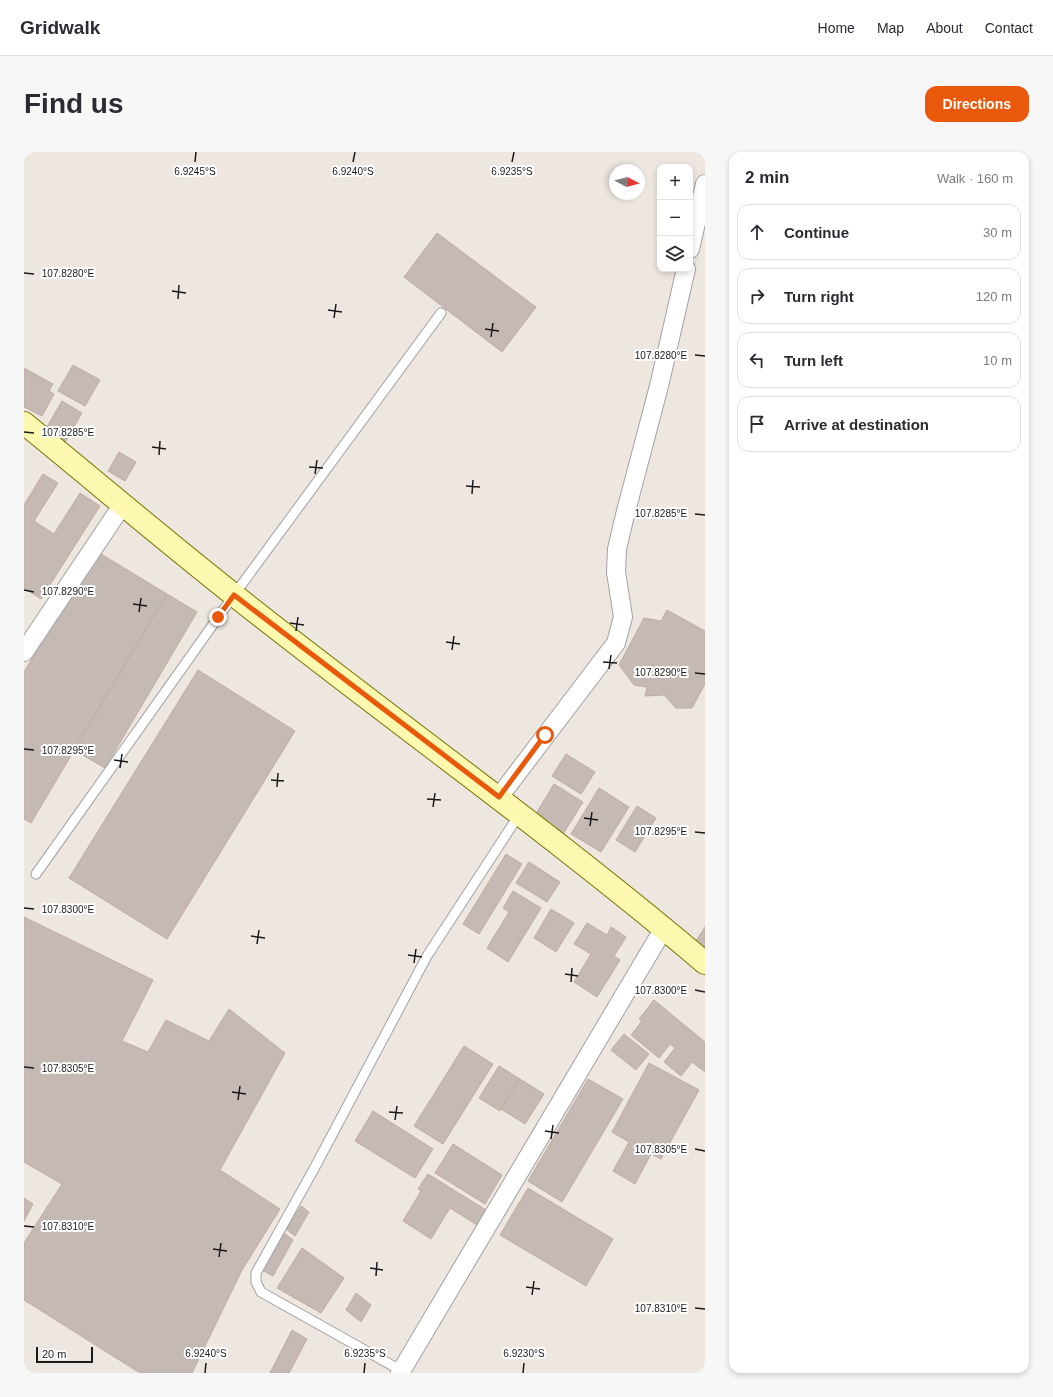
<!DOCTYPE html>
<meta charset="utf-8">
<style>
body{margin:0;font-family:Arial,sans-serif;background:#f7f7f7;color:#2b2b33}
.controls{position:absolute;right:12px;top:12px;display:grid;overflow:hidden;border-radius:8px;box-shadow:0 2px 6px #0003}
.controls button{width:36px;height:36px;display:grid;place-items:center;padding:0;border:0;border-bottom:1px solid #e1e1e2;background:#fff;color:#2b2b33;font:20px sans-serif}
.compass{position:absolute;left:585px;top:12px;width:36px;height:36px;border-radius:50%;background:#fff;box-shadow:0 2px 6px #0003;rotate:97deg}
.scale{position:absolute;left:12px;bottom:10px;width:57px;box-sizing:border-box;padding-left:4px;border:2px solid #1b1b1b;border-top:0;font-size:11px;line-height:14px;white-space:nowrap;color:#1b1b1b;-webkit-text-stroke:3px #fff;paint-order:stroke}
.stop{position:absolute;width:12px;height:12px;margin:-9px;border:3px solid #ea580c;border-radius:50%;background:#fff}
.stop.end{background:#ea580c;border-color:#fff;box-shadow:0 1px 4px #0008}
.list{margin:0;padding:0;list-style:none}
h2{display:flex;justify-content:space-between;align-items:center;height:52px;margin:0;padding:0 16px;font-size:17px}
h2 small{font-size:13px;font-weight:400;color:#7c7c81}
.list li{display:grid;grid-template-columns:26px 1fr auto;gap:12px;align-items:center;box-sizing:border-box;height:56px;margin:0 8px 8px;padding:0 8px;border:1px solid #e1e1e2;border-radius:12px}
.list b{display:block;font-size:15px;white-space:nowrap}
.list em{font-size:13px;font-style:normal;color:#7c7c81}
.icon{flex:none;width:22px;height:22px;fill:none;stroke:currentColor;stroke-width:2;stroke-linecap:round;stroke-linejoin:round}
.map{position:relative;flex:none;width:681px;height:1221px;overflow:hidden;border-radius:12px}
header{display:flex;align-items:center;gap:24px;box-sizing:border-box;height:56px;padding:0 20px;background:#fff;border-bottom:1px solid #e1e1e2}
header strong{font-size:19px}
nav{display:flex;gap:22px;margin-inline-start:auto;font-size:14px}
.intro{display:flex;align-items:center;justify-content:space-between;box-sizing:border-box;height:96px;padding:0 24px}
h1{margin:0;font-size:28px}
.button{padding:10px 18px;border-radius:12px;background:#ea580c;color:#fff;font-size:14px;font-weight:700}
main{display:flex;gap:24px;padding:0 24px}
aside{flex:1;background:#fff;border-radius:12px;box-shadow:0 2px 6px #0003}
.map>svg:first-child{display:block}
</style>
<header>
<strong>Gridwalk</strong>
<nav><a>Home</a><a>Map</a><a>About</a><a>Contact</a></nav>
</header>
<div class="intro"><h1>Find us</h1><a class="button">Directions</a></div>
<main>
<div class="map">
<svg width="681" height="1221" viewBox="0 0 681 1221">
<rect width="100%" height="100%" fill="#ede7e0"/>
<!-- building -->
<g fill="#c5b9b3" stroke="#bfaca2">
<polygon points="413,81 512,155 478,200 380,125"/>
<polygon points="49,213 76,228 61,254 34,239"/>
<polygon points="0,216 29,232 25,239 30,242 18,264 0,255"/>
<polygon points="38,249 58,261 40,292 20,280"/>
<polygon points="95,300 112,310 101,329 84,319"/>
<polygon points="19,322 34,331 10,369 30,382 56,341 76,354 17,447 0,436 0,353"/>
<polygon points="72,399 143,442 7,671 0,667 0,520"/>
<polygon points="143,442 173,460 81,616 50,598"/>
<polygon points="643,458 681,479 681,532 668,556 652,556 640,543 621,544 623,535 610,533 595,513 620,466 637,469"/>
<polygon points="174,518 271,579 143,787 45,726"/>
<polygon points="542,602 571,620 557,642 528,624"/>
<polygon points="530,632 559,650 539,682 510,665"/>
<polygon points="575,636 605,655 577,700 547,682"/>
<polygon points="613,654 632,666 611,700 592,688"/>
<polygon points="482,702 498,712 455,782 439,772"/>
<polygon points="505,710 536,730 523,750 492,731"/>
<polygon points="489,739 517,756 484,810 463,796 485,760 479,756"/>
<polygon points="527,757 550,771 532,800 510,786"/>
<polygon points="0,765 129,828 98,889 124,900 142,868 185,889 205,857 261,901 196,1018 256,1057 218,1118 168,1221 116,1221 0,1148 0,1091 38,1032 0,1010"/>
<polygon points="563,771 583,783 587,775 602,785 590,804 596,808 573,845 550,830 567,802 550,792"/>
<polygon points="681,775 681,798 670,792"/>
<polygon points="630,848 681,890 681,920 668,910 657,924 640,910 651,896 646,892 635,906 607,883 618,869 615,867"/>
<polygon points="600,882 625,902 612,918 587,898"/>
<polygon points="440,894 469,912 419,992 390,974"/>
<polygon points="625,911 675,938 637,1007 627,1002 611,1032 589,1019 605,990 588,980"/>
<polygon points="475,914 496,927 476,959 455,946"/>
<polygon points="496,927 520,942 501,972 477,957"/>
<polygon points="564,927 599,947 538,1050 504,1029"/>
<polygon points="349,959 409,997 391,1026 331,989"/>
<polygon points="429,992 478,1023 461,1052 411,1021"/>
<polygon points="404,1022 462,1058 453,1073 426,1056 407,1087 379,1069 397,1039 394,1037"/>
<polygon points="504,1036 589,1087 562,1134 476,1083"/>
<polygon points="0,1046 9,1052 0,1069"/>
<polygon points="277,1054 285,1060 271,1084 262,1077"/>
<polygon points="260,1081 269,1088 249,1124 238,1118"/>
<polygon points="278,1096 320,1126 297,1161 253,1136"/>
<polygon points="332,1141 347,1153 337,1170 322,1158"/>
<polygon points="268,1178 283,1187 265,1221 246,1221"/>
</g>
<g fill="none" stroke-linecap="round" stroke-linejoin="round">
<!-- service casing -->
<g stroke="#a2a2a2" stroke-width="11">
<g id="service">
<polyline points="12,722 210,443 417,161"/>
<polyline points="378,1219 237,1140 232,1130 232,1121 291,1015 403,804 495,663"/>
</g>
</g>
<!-- minor casing -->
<g stroke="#a2a2a2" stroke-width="20">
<g id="minor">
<polyline points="666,97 681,32"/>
<polyline points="0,500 99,352"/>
<polyline points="475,645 592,491 599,465 592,420 593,397 601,363 635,234 662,117"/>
<polyline points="376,1221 640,776"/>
</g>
</g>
<!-- secondary casing -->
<g stroke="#737400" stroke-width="24">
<path id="secondary" d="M0,271C70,328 139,387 210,443C366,567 529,682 681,811"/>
</g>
<!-- service -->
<use href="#service" stroke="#fff" stroke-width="9"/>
<!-- minor -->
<use href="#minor" stroke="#fff" stroke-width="18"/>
<!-- secondary -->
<use href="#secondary" stroke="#fcf8af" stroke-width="22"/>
</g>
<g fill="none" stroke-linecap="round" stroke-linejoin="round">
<!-- route -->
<polyline stroke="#ea580c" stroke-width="5" points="194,465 210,443 475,645 521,583"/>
</g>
<!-- ticks -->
<path fill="none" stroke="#1b1b1b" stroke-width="1.5" d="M171,10L172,0M329,10L331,0M488,10L490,0M0,121L10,122M148,139L162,141M154,147L155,133M304,158L318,160M310,166L312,152M461,177L475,179M467,185L469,171M671,203L681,204M0,280L10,281M128,295L142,297M135,303L136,289M285,315L299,316M291,322L293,308M442,334L456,335M448,342L449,328M671,362L681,363M0,438L10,440M109,452L123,454M115,460L117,446M266,471L280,473M272,479L274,465M422,490L436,492M428,498L430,484M579,510L593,511M585,517L587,503M671,521L681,522M0,597L10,598M90,608L104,610M96,616L98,602M247,628L260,629M253,635L254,621M403,647L417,648M409,655L411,641M560,666L574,668M566,674L568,660M671,680L681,681M0,756L10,757M227,784L241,786M233,792L235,778M384,803L398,805M390,811L392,797M541,822L554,824M547,830L548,816M671,838L681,840M0,915L10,916M208,940L222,942M214,948L216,934M365,960L379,961M371,968L373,954M521,979L535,981M527,987L529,973M671,997L681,999M0,1074L10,1075M189,1097L203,1099M195,1105L197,1091M346,1116L359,1118M352,1124L353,1110M502,1135L516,1137M508,1143L510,1129M671,1156L681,1157M181,1221L182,1211M340,1221L341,1211M499,1221L500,1211"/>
<g font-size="10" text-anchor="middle" fill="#1b1b1b" stroke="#fff" stroke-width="4" stroke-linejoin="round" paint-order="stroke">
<text x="171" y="23">6.9245°S</text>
<text x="329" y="23">6.9240°S</text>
<text x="488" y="23">6.9235°S</text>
<text x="44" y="125">107.8280°E</text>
<text x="637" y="207">107.8280°E</text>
<text x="44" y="284">107.8285°E</text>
<text x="637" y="365">107.8285°E</text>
<text x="44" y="443">107.8290°E</text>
<text x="637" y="524">107.8290°E</text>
<text x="44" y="602">107.8295°E</text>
<text x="637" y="683">107.8295°E</text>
<text x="44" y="761">107.8300°E</text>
<text x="637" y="842">107.8300°E</text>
<text x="44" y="920">107.8305°E</text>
<text x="637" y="1001">107.8305°E</text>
<text x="44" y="1078">107.8310°E</text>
<text x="637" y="1160">107.8310°E</text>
<text x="182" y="1205">6.9240°S</text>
<text x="341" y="1205">6.9235°S</text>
<text x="500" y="1205">6.9230°S</text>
</g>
</svg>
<div class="controls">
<button>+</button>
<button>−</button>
<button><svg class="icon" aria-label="layers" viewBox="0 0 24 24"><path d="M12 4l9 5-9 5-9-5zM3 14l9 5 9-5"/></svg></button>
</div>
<svg class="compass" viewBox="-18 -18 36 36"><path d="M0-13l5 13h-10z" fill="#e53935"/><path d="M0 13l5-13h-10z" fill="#7c7c81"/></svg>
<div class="scale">20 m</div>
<div class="stop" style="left:521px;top:583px"></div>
<div class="stop end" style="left:194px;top:465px"></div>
</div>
<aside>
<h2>2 min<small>Walk · 160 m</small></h2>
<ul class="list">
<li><svg class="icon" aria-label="ahead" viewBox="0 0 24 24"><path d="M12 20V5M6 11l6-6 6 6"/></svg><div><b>Continue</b></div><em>30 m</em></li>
<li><svg class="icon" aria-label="right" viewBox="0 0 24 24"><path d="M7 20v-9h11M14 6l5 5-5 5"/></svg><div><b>Turn right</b></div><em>120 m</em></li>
<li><svg class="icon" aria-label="left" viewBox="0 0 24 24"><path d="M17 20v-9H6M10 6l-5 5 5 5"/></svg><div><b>Turn left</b></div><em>10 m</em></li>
<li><svg class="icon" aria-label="arrive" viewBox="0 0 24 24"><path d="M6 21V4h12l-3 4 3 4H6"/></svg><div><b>Arrive at destination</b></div></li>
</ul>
</aside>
</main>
